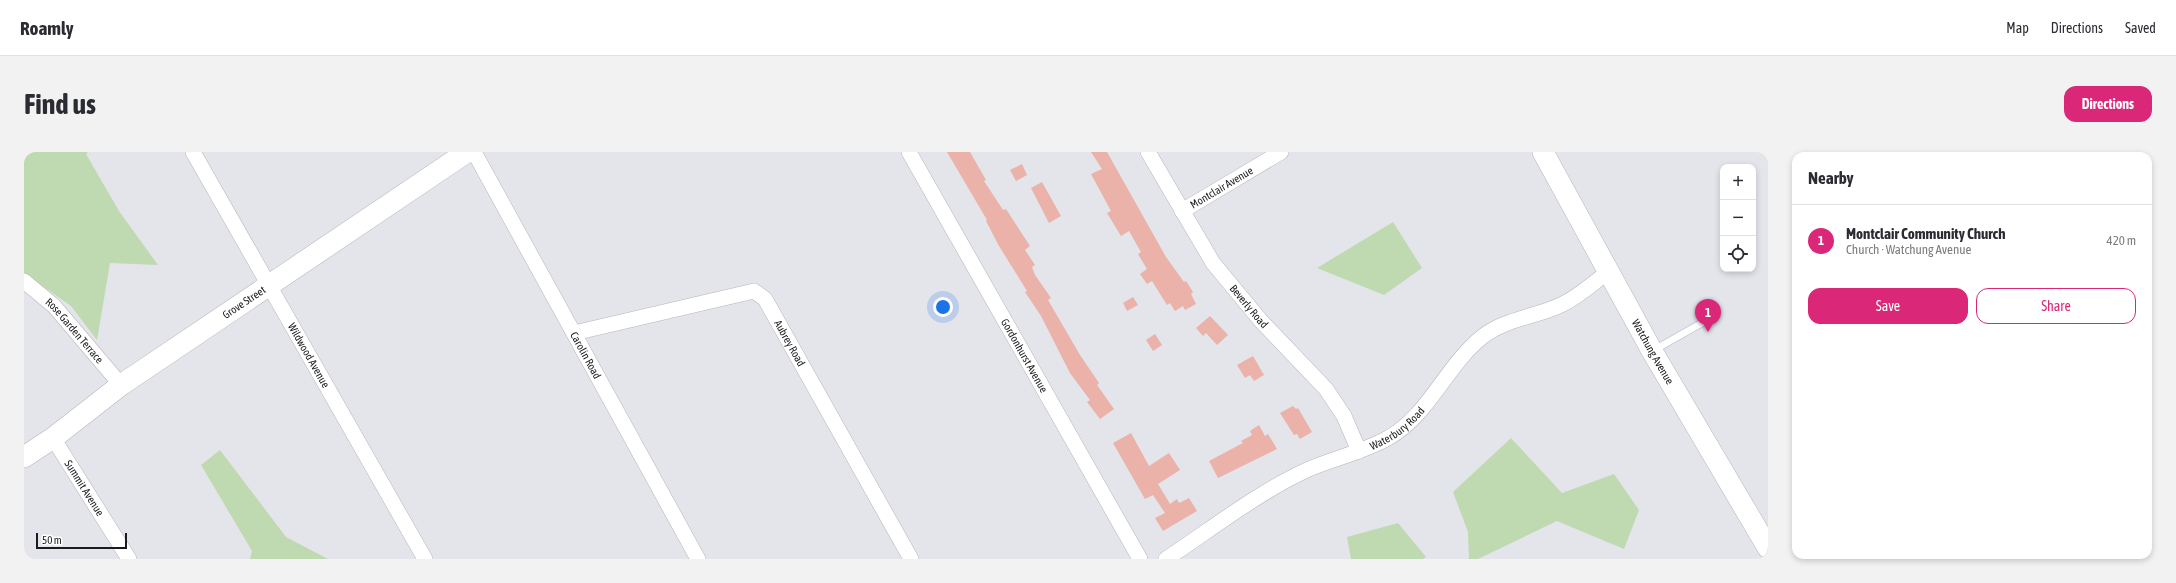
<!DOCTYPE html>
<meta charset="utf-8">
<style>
body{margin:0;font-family:"Asap Condensed",sans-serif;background:#f2f2f3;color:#2b2b33}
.controls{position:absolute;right:12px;top:12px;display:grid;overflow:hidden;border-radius:8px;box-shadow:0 2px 6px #0003}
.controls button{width:36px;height:36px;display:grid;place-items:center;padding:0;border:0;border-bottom:1px solid #e1e1e2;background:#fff;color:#2b2b33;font:20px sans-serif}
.scale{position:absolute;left:12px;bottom:10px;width:91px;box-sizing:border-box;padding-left:4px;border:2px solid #1b1b1d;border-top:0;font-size:11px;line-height:14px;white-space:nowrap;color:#1b1b1d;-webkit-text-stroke:3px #fff;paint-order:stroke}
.you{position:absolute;left:919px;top:155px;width:14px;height:14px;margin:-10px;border:3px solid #fff;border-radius:50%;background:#1a73e8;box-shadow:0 0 0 6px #1a73e833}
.badge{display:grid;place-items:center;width:26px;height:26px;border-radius:50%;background:#db2777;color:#fff;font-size:13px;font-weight:700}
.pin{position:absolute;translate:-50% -33px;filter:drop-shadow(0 1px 2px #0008)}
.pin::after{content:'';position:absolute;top:21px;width:14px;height:12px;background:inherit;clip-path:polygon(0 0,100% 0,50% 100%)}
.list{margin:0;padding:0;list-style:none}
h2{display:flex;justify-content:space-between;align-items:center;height:52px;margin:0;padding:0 16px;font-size:17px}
h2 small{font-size:13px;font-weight:400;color:#7c7c81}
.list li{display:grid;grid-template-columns:26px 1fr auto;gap:12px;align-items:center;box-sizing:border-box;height:72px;padding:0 16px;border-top:1px solid #e1e1e2}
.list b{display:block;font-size:15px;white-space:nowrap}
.list p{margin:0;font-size:13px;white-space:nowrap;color:#7c7c81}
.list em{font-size:13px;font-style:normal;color:#7c7c81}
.actions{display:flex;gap:8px;padding:12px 16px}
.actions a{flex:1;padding:9px 0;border:1px solid #db2777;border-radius:12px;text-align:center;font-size:14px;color:#db2777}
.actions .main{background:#db2777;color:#fff}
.icon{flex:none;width:22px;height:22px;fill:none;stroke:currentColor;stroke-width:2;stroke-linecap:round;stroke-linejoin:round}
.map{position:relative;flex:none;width:1744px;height:407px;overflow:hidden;border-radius:12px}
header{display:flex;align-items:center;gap:24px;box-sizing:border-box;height:56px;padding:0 20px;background:#fff;border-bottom:1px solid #e1e1e2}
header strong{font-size:19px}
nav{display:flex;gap:22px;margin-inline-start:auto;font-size:14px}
.intro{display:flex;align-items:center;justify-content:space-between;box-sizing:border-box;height:96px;padding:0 24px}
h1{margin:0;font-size:28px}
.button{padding:10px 18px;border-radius:12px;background:#db2777;color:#fff;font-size:14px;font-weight:700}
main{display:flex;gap:24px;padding:0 24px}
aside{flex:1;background:#fff;border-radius:12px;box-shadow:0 2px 6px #0003}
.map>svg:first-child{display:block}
</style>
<header>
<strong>Roamly</strong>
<nav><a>Map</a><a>Directions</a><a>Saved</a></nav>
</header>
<div class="intro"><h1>Find us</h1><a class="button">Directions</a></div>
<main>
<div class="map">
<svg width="1744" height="407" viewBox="0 0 1744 407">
<rect width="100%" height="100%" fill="#e4e4eb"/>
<!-- green -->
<g fill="#bfdab1">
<polygon points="0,0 64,0 62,2 95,59 134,113 86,111 73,188 47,154 0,121"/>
<polygon points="1369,70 1398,116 1360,143 1293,116"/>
<polygon points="1487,286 1538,341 1590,322 1615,358 1600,397 1533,369 1454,407 1445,407 1444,380 1429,340"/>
<polygon points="196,298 262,385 304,407 226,407 228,399 177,313"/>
<polygon points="1374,371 1402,405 1399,407 1327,407 1323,385"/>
</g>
<!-- building -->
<g fill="#eab2a8">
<polygon points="923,0 946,0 962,28 960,29 979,58 982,57 1006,94 1001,98 1011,113 1008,115 1011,123 1027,146 1024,148 1056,203 1075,231 1073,233 1090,257 1076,267 1063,250 1066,248 1046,221 1017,164 1001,140 1003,139 975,94 962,69 963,68"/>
<polygon points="1067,0 1083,0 1142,105 1160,130 1162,129 1169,140 1167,142 1172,152 1161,158 1159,154 1151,159 1146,151 1143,153 1128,129 1123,132 1116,122 1123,117 1114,102 1117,100 1105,79 1097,84 1083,61 1087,59 1067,22 1078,17"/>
<polygon points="998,12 1003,23 992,29 986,18"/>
<polygon points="1018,30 1037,64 1025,71 1007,36"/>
<polygon points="1109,145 1114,153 1103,159 1099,151"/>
<polygon points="1186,164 1204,183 1193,193 1182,181 1179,184 1172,176"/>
<polygon points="1131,182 1138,193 1129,199 1122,188"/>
<polygon points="1229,204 1240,223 1230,229 1226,223 1221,226 1213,213"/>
<polygon points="1269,254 1272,257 1274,256 1288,280 1276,287 1273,282 1270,283 1256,261"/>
<polygon points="1235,273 1241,284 1244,282 1253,297 1194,326 1185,309 1219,291 1217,289 1228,283 1226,279"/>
<polygon points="1107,281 1125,314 1145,301 1156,318 1134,332 1146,352 1153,347 1155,351 1165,346 1173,359 1139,379 1131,366 1141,361 1129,343 1121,347 1089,291"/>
</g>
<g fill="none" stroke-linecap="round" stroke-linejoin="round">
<!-- service casing -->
<g stroke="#b6b6bd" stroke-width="8">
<polyline id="service" points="1630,198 1692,163"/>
</g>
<!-- minor casing -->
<g stroke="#b6b6bd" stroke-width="16">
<g id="minor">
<path id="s1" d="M169,0L401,407"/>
<path id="s2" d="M450,0L674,407"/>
<path id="s3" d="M885,0L1116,407"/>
<path id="s4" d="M1124,0L1189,111L1237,169L1302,237L1320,264L1335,299"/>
<path id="s5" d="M1158,59L1257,0"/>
<path id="s6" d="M0,129L30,154L97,233"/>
<path id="s7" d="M550,181L730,139L741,147L887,407"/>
<path id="s8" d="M29,286L105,407"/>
<path id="s9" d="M1142,407C1186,378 1236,339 1285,317C1311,306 1339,300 1364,286C1405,263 1422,214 1458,185C1482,166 1513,165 1539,152C1555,144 1569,131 1583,121"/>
</g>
</g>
<!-- secondary casing -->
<g stroke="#b6b6bd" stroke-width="22">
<g id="secondary">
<path id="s10" d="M1519,0L1628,199L1744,396"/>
<path id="s11" d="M0,305L29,286L97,233L443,0"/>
</g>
</g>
<!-- service -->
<use href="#service" stroke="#fff" stroke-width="7"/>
<!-- minor -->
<use href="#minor" stroke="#fff" stroke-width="15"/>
<!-- secondary -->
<use href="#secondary" stroke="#fff" stroke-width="21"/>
</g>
<g text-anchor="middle" stroke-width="3.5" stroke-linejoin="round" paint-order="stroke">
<!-- street labels -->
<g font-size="11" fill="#1b1b1d" stroke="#fff">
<text dy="4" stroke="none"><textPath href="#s5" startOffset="46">Montclair Avenue</textPath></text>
<text dy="4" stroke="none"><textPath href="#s11" startOffset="269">Grove Street</textPath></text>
<text dy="4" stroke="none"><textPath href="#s4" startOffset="185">Beverly Road</textPath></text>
<text dy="4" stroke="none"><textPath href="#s6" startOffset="71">Rose Garden Terrace</textPath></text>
<text dy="4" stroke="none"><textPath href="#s7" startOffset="249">Aubrey Road</textPath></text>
<text dy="4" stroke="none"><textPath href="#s10" startOffset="228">Watchung Avenue</textPath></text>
<text dy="4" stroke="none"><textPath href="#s1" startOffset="234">Wildwood Avenue</textPath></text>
<text dy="4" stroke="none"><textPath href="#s2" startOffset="232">Carolin Road</textPath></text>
<text dy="4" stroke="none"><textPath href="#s3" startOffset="234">Gordonhurst Avenue</textPath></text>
<text dy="4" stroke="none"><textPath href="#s9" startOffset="267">Waterbury Road</textPath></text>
<text dy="4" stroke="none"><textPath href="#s8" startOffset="59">Summit Avenue</textPath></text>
</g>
</g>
</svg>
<div class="controls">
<button>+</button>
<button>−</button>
<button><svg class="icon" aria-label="locate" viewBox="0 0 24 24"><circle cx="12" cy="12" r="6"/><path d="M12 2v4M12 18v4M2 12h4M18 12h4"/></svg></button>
</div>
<div class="scale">50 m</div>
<div class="you"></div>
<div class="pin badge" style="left:1684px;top:180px">1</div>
</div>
<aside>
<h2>Nearby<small></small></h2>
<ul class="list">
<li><span class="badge">1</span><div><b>Montclair Community Church</b><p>Church · Watchung Avenue</p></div><em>420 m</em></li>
</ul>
<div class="actions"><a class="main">Save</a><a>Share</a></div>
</aside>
</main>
